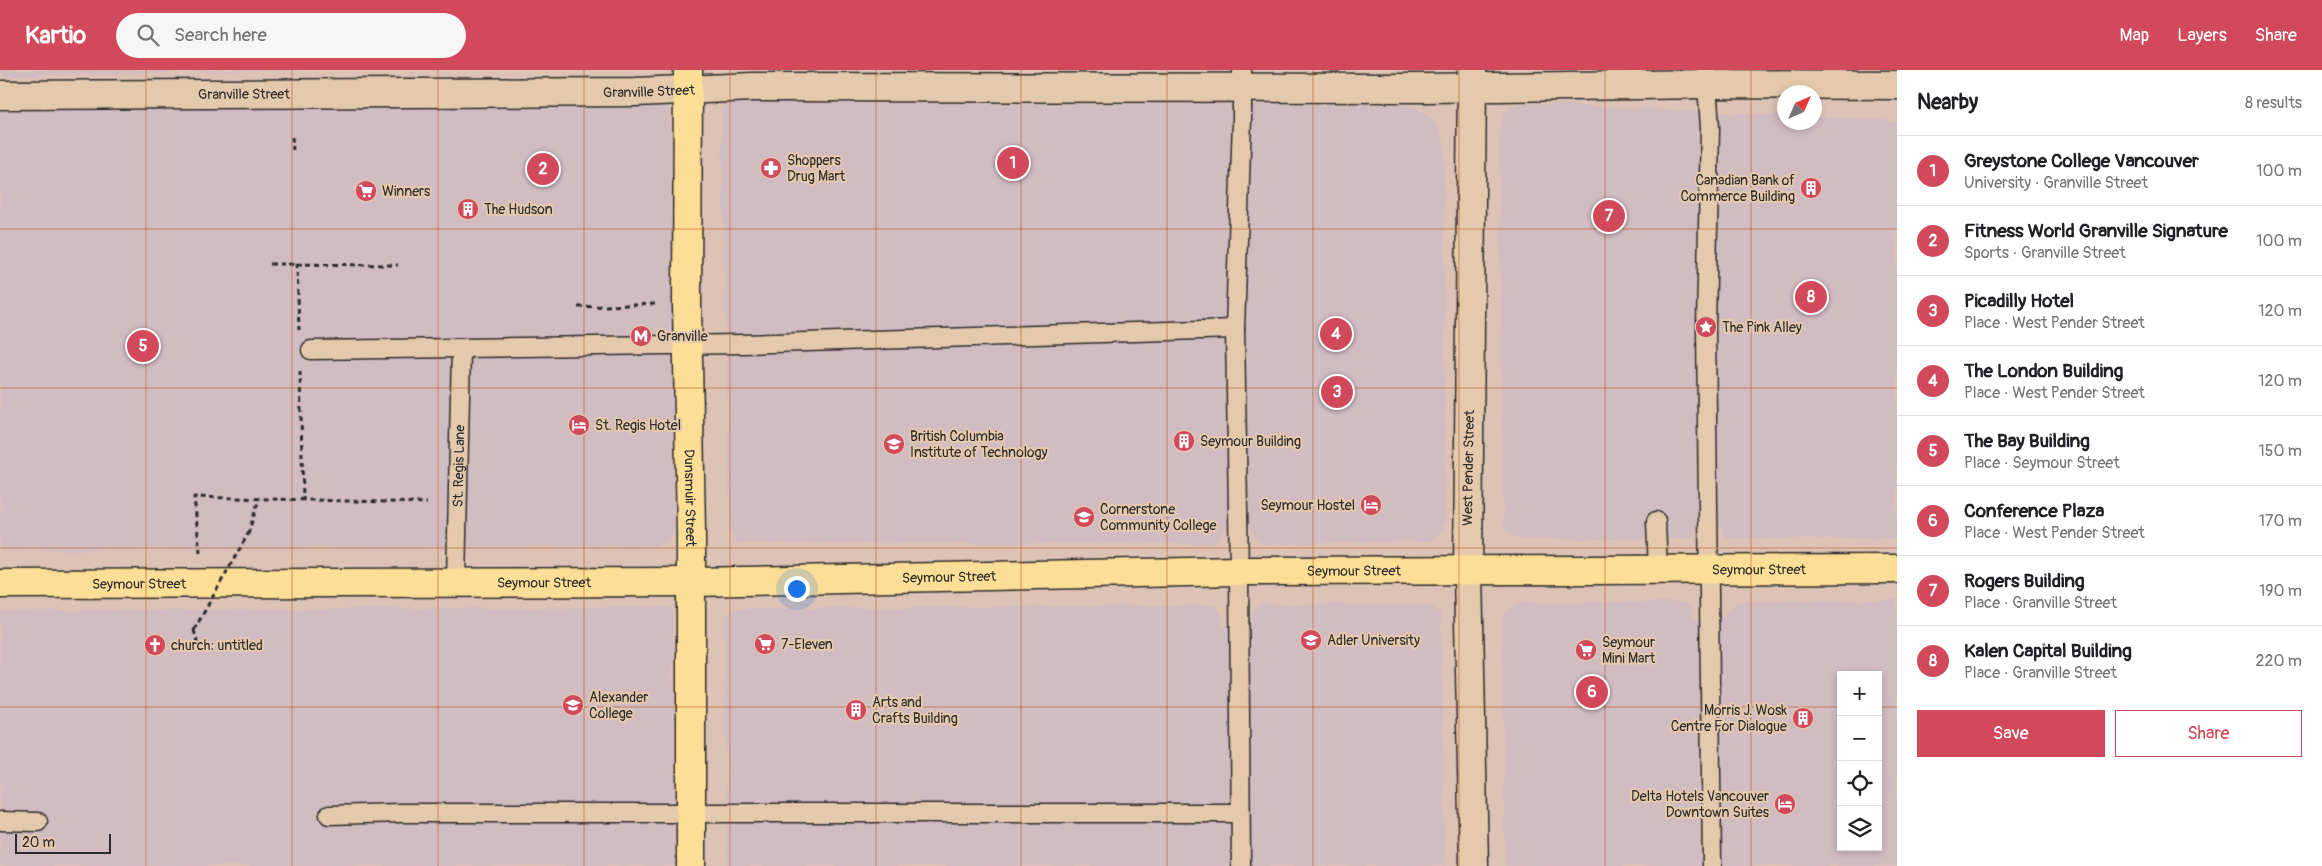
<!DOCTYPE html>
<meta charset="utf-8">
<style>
body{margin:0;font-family:Pangolin,sans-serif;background:#f6f6f6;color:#202124}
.controls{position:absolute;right:15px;bottom:15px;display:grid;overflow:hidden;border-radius:0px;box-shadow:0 2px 8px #0003}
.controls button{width:45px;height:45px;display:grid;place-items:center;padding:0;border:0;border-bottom:1px solid #e0e0e0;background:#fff;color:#202124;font:25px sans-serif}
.compass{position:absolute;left:1777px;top:15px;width:45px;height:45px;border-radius:50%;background:#fff;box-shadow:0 2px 8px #0003;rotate:45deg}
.scale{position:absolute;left:15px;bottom:12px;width:96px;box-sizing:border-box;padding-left:5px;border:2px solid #2b2b2b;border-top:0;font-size:14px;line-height:18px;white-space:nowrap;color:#2b2b2b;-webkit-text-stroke:4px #e5c9ac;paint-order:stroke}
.you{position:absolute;left:796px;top:518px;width:18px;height:18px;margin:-12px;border:4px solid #fff;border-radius:50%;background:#1a73e8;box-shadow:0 0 0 8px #1a73e833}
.badge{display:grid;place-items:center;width:32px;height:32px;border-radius:50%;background:#d1495b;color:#fff;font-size:16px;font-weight:700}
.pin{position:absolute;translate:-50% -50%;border:2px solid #fff;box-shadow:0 1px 5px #0006}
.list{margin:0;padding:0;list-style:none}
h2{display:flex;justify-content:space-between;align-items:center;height:65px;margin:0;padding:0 20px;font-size:21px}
h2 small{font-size:16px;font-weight:400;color:#757577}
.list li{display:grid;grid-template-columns:32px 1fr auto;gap:15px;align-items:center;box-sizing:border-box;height:70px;padding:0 20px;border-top:1px solid #e0e0e0}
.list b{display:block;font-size:19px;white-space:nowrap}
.list p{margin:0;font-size:16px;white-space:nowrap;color:#757577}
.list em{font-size:16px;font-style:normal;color:#757577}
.actions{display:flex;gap:10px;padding:15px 20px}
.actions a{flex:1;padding:11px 0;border:1px solid #d1495b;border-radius:0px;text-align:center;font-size:18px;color:#d1495b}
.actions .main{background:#d1495b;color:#fff}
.icon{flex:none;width:28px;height:28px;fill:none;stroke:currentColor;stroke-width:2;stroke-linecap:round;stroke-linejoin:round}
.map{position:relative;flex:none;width:1897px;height:796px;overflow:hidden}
header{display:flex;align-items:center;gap:30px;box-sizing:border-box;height:70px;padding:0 25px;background:#d1495b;color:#fff}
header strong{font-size:24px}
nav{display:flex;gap:28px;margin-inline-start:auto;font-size:18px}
.search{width:350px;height:45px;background:#f6f6f6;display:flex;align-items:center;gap:12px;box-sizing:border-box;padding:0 18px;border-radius:28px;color:#757577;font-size:19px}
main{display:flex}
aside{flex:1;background:#fff}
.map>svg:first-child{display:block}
</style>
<header>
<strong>Kartio</strong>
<div class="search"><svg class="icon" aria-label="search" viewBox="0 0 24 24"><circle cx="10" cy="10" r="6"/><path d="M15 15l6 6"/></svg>Search here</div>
<nav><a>Map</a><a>Layers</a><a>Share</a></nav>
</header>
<main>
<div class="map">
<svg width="1897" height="796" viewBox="0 0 1897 796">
<rect width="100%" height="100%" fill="#dcc3b6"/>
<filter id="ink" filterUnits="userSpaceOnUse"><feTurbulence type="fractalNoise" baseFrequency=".02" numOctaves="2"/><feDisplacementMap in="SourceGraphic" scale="10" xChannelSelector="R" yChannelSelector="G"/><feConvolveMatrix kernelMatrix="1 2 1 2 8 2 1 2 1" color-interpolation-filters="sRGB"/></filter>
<g filter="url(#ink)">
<!-- built -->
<g fill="#d1bcc2" fill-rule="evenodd">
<polygon points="0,0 303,0 0,6"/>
<polygon points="666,33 669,39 671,70 674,459 673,464 667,472 656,476 0,480 0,41"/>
<polygon points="732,33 1398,35 1414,37 1427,44 1439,58 1444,73 1445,451 1443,460 1433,470 1425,471 1262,474 1257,471 1249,456 1225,456 1221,467 1211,474 738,473 730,463 722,68 722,41 723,37"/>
<polygon points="1525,33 1784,46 1784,52 1814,52 1815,47 1882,50 1892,51 1897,54 1897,469 1727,469 1725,467 1722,456 1698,455 1692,469 1520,469 1507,463 1503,453 1499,63 1502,49 1506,41 1512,36"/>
<path d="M1897,530V796H1505L1502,552L1505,543L1511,537L1521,533L1683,532L1692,538L1695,550L1724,548L1725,543L1738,531ZM1841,605H1878V777H1841Z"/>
<polygon points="1263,534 1430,535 1441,545 1445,796 727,796 724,559 726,547 735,539 1212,535 1217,537 1222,545 1223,557 1251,557 1253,541 1257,536"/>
<polygon points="669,537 673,542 673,554 675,796 0,796 0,541"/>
</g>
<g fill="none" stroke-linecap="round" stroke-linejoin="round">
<!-- lane casing -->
<g stroke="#2b2b2b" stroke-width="21">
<g id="lane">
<polyline points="1706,0 1710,58 1706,257 1712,796"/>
<polyline points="311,280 742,274 1235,259"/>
<polyline points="1656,451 1658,501"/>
<path id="s1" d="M456,512L461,279"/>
<polyline points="329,745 401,743 1240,743"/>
<polyline points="0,751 38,752"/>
<polyline points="1241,796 1239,501 1235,259 1242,49 1242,0"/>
</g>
</g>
<!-- street casing -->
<g stroke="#2b2b2b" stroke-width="31">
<g id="street">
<path id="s2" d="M0,25L635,22L753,17L1426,18L1707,14L1897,15"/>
</g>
</g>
<!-- secondary casing -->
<g stroke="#2b2b2b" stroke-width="31">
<polyline id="secondary" points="1472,0 1468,502 1474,796"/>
</g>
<!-- primary casing -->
<g stroke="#2b2b2b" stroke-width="31">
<g id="primary">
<path id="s3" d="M688,0L687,233L691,463V796"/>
<path id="s4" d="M0,514L691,512L1239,501L1897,499"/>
</g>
</g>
<!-- path -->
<g stroke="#2b2b2b" stroke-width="3" stroke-dasharray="5 4" stroke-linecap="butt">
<polyline points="292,67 293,80"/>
<polyline points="297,193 299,260"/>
<polyline points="270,194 398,195"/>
<polyline points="578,237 657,234"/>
<polyline points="300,301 303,430"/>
<polyline points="248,464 259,429"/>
<polyline points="200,483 194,427 427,433"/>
<polyline points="194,560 199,580"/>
</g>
<!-- lane -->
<use href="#lane" stroke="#e5c9ac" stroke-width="18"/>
<!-- street -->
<use href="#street" stroke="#e5c9ac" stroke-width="28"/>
<!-- secondary -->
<use href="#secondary" stroke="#e5c9ac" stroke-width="28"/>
<!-- primary -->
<use href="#primary" stroke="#fdde96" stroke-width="28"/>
<!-- path-bridge -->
<polyline stroke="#2b2b2b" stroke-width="3" stroke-dasharray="5 4" stroke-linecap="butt" points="194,560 248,464"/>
</g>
</g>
<!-- grid -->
<path fill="none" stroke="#b94e14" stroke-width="1" stroke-opacity="0.55" d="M146,0V796M292,0V796M438,0V796M584,0V796M730,0V796M876,0V796M1021,0V796M1167,0V796M1313,0V796M1459,0V796M1605,0V796M1751,0V796M0,159H1897M0,318H1897M0,478H1897M0,637H1841M1878,637H1897"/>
<!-- icons -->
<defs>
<g id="pharmacy-disc" transform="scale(1.125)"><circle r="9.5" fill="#d1495b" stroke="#e5c9ac"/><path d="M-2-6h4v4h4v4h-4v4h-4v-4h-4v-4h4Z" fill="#fff"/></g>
<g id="building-disc" transform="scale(1.125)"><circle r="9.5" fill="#d1495b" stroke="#e5c9ac"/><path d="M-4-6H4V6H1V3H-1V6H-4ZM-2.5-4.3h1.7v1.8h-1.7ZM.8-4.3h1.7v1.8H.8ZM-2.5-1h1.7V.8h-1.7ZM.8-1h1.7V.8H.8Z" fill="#fff"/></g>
<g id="supermarket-disc" transform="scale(1.125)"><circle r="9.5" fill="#d1495b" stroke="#e5c9ac"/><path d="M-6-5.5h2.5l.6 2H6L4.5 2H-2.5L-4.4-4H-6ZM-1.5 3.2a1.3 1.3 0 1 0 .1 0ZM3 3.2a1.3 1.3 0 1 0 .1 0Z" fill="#fff"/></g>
<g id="sight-disc" transform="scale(1.125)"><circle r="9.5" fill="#d1495b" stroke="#e5c9ac"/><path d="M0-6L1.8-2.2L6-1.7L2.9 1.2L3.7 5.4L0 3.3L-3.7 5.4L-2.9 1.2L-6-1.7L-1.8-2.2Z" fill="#fff"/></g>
<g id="metro-disc" transform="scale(1.125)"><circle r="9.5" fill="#d1495b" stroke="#e5c9ac"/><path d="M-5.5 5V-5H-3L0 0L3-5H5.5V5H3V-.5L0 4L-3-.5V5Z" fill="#fff"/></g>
<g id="hotel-disc" transform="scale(1.125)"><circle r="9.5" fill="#d1495b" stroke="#e5c9ac"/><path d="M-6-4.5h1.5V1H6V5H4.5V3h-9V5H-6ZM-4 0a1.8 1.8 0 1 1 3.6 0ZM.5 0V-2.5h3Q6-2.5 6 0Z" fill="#fff"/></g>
<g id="university-disc" transform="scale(1.125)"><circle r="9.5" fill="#d1495b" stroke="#e5c9ac"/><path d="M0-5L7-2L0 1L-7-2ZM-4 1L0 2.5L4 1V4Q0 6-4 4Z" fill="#fff"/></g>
<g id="school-disc" transform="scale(1.125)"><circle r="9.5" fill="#d1495b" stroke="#e5c9ac"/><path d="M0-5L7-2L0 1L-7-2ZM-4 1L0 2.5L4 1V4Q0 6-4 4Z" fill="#fff"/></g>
<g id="church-disc" transform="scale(1.125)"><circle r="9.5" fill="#d1495b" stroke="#e5c9ac"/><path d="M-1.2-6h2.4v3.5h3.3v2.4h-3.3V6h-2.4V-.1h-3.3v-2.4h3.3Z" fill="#fff"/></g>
</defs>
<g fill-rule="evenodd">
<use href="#pharmacy-disc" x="771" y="98"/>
<use href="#building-disc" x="1811" y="118"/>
<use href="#supermarket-disc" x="366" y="121"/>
<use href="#building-disc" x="468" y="139"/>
<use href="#sight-disc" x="1706" y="257"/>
<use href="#metro-disc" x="641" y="266"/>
<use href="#hotel-disc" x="579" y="355"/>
<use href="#building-disc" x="1184" y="371"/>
<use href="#university-disc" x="894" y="374"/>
<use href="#hotel-disc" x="1371" y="435"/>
<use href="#school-disc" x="1084" y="447"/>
<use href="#university-disc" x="1311" y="570"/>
<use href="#supermarket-disc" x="765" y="574"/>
<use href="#church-disc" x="155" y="575"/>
<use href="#supermarket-disc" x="1586" y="580"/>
<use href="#university-disc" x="573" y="635"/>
<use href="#building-disc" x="856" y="640"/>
<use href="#building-disc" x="1803" y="648"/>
<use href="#hotel-disc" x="1785" y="734"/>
</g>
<g text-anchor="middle" stroke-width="4" stroke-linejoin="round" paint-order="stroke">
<!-- street labels -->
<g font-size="14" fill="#2b2b2b" stroke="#e5c9ac">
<text dy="5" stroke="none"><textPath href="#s2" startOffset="649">Granville Street</textPath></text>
<text dy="5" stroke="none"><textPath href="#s2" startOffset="244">Granville Street</textPath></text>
<text dy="5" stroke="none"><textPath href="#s1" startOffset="116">St. Regis Lane</textPath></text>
<text transform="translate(1468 398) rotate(-89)" y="5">West Pender Street</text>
<text dy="5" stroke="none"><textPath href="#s3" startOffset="428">Dunsmuir Street</textPath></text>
<text dy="5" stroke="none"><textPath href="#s4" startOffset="1759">Seymour Street</textPath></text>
<text dy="5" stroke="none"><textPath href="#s4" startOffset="1354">Seymour Street</textPath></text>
<text dy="5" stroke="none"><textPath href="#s4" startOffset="949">Seymour Street</textPath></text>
<text dy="5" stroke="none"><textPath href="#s4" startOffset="544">Seymour Street</textPath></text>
<text dy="5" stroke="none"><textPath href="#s4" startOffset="139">Seymour Street</textPath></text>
</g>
<!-- poi labels -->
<g font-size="14" fill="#2b2b2b" stroke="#e5c9ac" text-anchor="start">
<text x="787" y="95">Shoppers<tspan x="787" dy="16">Drug Mart</tspan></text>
<text x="1795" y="115" text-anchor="end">Canadian Bank of<tspan x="1795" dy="16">Commerce Building</tspan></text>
<text x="382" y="126">Winners</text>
<text x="484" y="144">The Hudson</text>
<text x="1722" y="262">The Pink Alley</text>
<text x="657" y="271">Granville</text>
<text x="595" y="360">St. Regis Hotel</text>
<text x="910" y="371">British Columbia<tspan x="910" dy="16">Institute of Technology</tspan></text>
<text x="1200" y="376">Seymour Building</text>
<text x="1355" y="440" text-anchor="end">Seymour Hostel</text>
<text x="1100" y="444">Cornerstone<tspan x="1100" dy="16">Community College</tspan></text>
<text x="1327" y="575">Adler University</text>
<text x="1602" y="577">Seymour<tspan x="1602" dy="16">Mini Mart</tspan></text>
<text x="781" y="579">7-Eleven</text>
<text x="171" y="580">church: untitled</text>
<text x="589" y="632">Alexander<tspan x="589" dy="16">College</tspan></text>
<text x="872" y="637">Arts and<tspan x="872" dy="16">Crafts Building</tspan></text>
<text x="1787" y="645" text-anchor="end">Morris J. Wosk<tspan x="1787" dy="16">Centre For Dialogue</tspan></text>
<text x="1769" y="731" text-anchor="end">Delta Hotels Vancouver<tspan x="1769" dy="16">Downtown Suites</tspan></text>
</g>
</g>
</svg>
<div class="controls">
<button>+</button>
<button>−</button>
<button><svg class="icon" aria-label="locate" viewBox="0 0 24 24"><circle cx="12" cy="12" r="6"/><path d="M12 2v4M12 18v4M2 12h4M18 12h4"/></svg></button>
<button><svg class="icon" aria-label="layers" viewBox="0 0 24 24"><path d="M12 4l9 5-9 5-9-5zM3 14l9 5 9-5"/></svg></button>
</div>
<svg class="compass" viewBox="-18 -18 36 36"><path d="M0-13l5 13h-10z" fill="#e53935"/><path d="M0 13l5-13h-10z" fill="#757577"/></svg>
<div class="scale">20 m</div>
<div class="you"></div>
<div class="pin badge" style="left:1013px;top:93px">1</div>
<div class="pin badge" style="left:543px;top:99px">2</div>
<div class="pin badge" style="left:1337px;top:322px">3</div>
<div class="pin badge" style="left:1336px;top:264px">4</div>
<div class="pin badge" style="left:143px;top:276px">5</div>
<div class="pin badge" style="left:1592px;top:622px">6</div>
<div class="pin badge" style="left:1609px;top:146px">7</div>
<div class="pin badge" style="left:1811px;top:227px">8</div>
</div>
<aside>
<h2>Nearby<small>8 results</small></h2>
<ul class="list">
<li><span class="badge">1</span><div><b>Greystone College Vancouver</b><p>University · Granville Street</p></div><em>100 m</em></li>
<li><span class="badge">2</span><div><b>Fitness World Granville Signature</b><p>Sports · Granville Street</p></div><em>100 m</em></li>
<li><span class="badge">3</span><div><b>Picadilly Hotel</b><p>Place · West Pender Street</p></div><em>120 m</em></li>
<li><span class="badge">4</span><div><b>The London Building</b><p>Place · West Pender Street</p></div><em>120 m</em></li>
<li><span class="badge">5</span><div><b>The Bay Building</b><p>Place · Seymour Street</p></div><em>150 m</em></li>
<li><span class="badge">6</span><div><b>Conference Plaza</b><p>Place · West Pender Street</p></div><em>170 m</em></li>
<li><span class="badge">7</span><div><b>Rogers Building</b><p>Place · Granville Street</p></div><em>190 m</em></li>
<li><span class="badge">8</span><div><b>Kalen Capital Building</b><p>Place · Granville Street</p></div><em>220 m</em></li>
</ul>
<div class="actions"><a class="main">Save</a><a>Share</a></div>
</aside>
</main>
